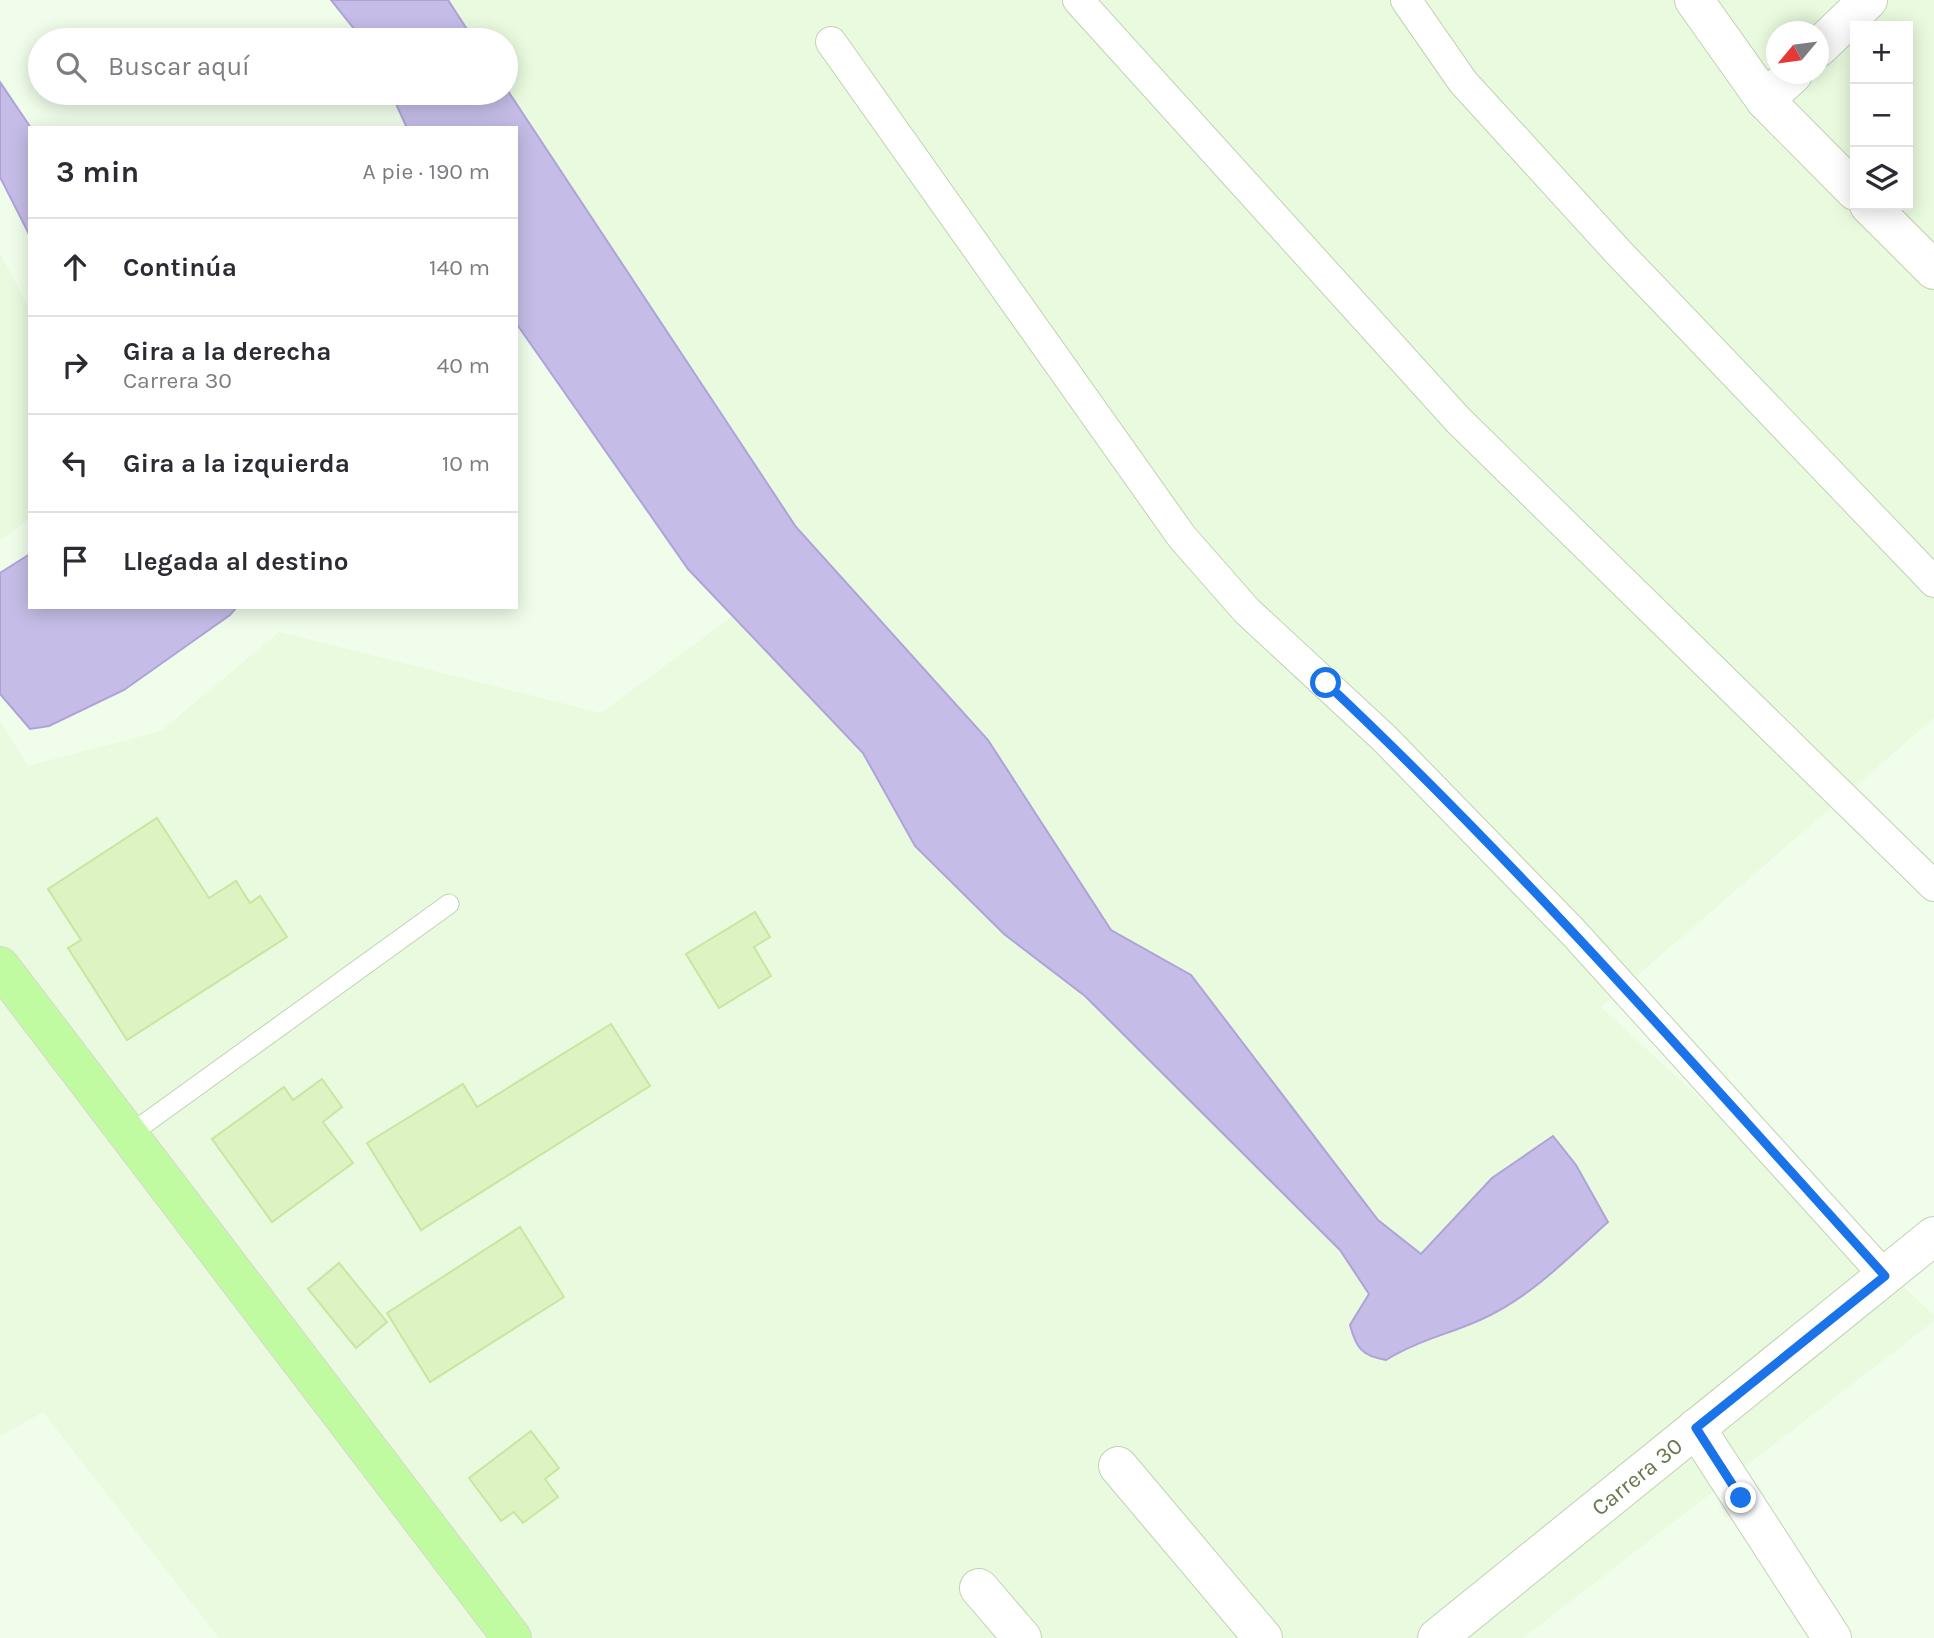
<!DOCTYPE html>
<html lang="es">
<meta charset="utf-8">
<style>
body{margin:0;font-family:Karla,sans-serif;background:#f7f7f7;color:#2b2b33}
.controls{position:absolute;right:21px;top:21px;display:grid;overflow:hidden;border-radius:0px;box-shadow:0 4px 18px #0003}
.controls button{width:63px;height:63px;display:grid;place-items:center;padding:0;border:0;border-bottom:2px solid #e1e1e2;background:#fff;color:#2b2b33;font:35px sans-serif}
.compass{position:absolute;left:1766px;top:21px;width:63px;height:63px;border-radius:50%;background:#fff;box-shadow:0 4px 18px #0003;rotate:241deg}
.stop{position:absolute;width:21px;height:21px;margin:-16px;border:5px solid #1a73e8;border-radius:50%;background:#fff}
.stop.end{background:#1a73e8;border-color:#fff;box-shadow:0 2px 7px #0008}
.list{margin:0;padding:0;list-style:none}
h2{display:flex;justify-content:space-between;align-items:center;height:91px;margin:0;padding:0 28px;font-size:30px}
h2 small{font-size:23px;font-weight:400;color:#7c7c81}
.list li{display:grid;grid-template-columns:46px 1fr auto;gap:21px;align-items:center;box-sizing:border-box;height:98px;padding:0 28px;border-top:2px solid #e1e1e2}
.list b{display:block;font-size:26px;white-space:nowrap}
.list p{margin:0;font-size:23px;white-space:nowrap;color:#7c7c81}
.list em{font-size:23px;font-style:normal;color:#7c7c81}
.icon{flex:none;width:38px;height:38px;fill:none;stroke:currentColor;stroke-width:2;stroke-linecap:round;stroke-linejoin:round}
.map{position:relative;flex:none;width:1934px;height:1638px;overflow:hidden}
.search{position:absolute;background:#fff;box-shadow:0 4px 18px #0003;left:28px;top:28px;width:490px;height:77px;display:flex;align-items:center;gap:18px;box-sizing:border-box;padding:0 24px;border-radius:38px;color:#7c7c81;font-size:26px}
.panel{position:absolute;background:#fff;box-shadow:0 4px 18px #0003;left:28px;top:126px;width:490px;height:483px;border-radius:0px}
.map>svg:first-child{display:block}
</style>
<div class="map">
<svg width="1934" height="1638" viewBox="0 0 1934 1638">
<rect width="100%" height="100%" fill="#f0fdea"/>
<!-- residential -->
<g fill="#e9fade" fill-rule="evenodd">
<path d="M421,0H1934V718L1601,1007L1934,1315V1321L1523,1638H219L43,1412L0,1436V721L28,766L161,731L279,632L601,713L767,591L516,128L506,93V40H445ZM1855,26H1908V205H1855ZM1776,32H1818V74H1776Z"/>
<polygon points="0,254 30,310 30,518 0,540"/>
</g>
<!-- water -->
<g fill="#c5bde7" stroke="#aea3d9" stroke-width="2">
<polygon points="331,0 448,0 474,40 363,40"/>
<polygon points="0,82 31,128 30,236 0,177"/>
<path d="M506,88L796,527L988,740L1111,930L1191,975L1378,1220L1421,1254L1492,1178L1553,1136L1576,1165L1608,1222C1568,1258 1530,1298 1480,1320C1449,1334 1416,1341 1386,1360C1362,1356 1356,1348 1350,1325L1369,1294L1340,1250L1085,996L1004,934L915,846L863,753L688,569L516,323V128H407L391,93H506Z"/>
<polygon points="30,554 30,607 237,607 230,615 124,690 49,726 30,729 0,694 0,573"/>
</g>
<!-- building -->
<g fill="#ddf3c1" stroke="#c9e6a1" stroke-width="2">
<polygon points="157,818 209,898 236,881 250,903 260,896 287,937 127,1040 68,948 81,940 48,889"/>
<polygon points="755,912 770,937 754,947 771,976 719,1008 686,954"/>
<polygon points="611,1024 650,1086 421,1230 367,1143 463,1084 477,1107"/>
<polygon points="322,1079 342,1107 323,1122 353,1163 272,1222 212,1139 284,1087 293,1100"/>
<polygon points="520,1227 564,1297 430,1382 387,1313"/>
<polygon points="339,1263 387,1322 356,1348 308,1289"/>
<polygon points="531,1431 559,1468 545,1479 558,1497 523,1523 514,1512 501,1521 469,1478"/>
</g>
<g fill="none" stroke-linecap="round" stroke-linejoin="round">
<!-- service casing -->
<g stroke="#c2d2b1" stroke-width="21">
<polyline id="service" points="129,1135 449,904"/>
</g>
<!-- pedestrian casing -->
<g stroke="#c2d2b1" stroke-width="32">
<g id="pedestrian">
<polyline points="1078,0 1458,420 1934,886"/>
<polyline points="1406,0 1463,82 1620,254 1934,582"/>
<polyline points="831,42 1182,537 1247,611 1384,738 1573,932 1885,1276"/>
</g>
</g>
<!-- minor casing -->
<g stroke="#c2d2b1" stroke-width="40">
<g id="minor">
<polyline points="1694,0 1765,100 1855,191"/>
<polyline points="1818,48 1868,0"/>
<polyline points="1765,100 1793,74"/>
<polyline points="1869,205 1934,270"/>
<polyline points="1696,1428 1832,1638"/>
<polyline points="1118,1466 1263,1638"/>
<polyline points="979,1588 1022,1638"/>
<path id="s1" d="M1437,1638L1934,1236"/>
</g>
</g>
<!-- primary casing -->
<g stroke="#d4d9cd" stroke-width="40">
<polyline id="primary" points="0,966 512,1638"/>
</g>
<!-- service -->
<use href="#service" stroke="#fff" stroke-width="19"/>
<!-- pedestrian -->
<use href="#pedestrian" stroke="#fff" stroke-width="30"/>
<!-- minor -->
<use href="#minor" stroke="#fff" stroke-width="38"/>
<!-- primary -->
<use href="#primary" stroke="#c0fba2" stroke-width="38"/>
</g>
<g fill="none" stroke-linecap="round" stroke-linejoin="round">
<!-- route -->
<path stroke="#1a73e8" stroke-width="9" d="M1326,683C1524,869 1703,1075 1885,1276L1696,1428L1741,1498"/>
</g>
<g text-anchor="middle" stroke-width="5" stroke-linejoin="round" paint-order="stroke">
<!-- street labels -->
<g font-size="23" fill="#67794c" stroke="#f6fff0">
<text dy="8" stroke="none"><textPath href="#s1" startOffset="257">Carrera 30</textPath></text>
</g>
</g>
</svg>
<div class="controls">
<button>+</button>
<button>−</button>
<button><svg class="icon" aria-label="layers" viewBox="0 0 24 24"><path d="M12 4l9 5-9 5-9-5zM3 14l9 5 9-5"/></svg></button>
</div>
<svg class="compass" viewBox="-18 -18 36 36"><path d="M0-13l5 13h-10z" fill="#e53935"/><path d="M0 13l5-13h-10z" fill="#7c7c81"/></svg>
<div class="stop" style="left:1326px;top:683px"></div>
<div class="stop end" style="left:1741px;top:1498px"></div>
<div class="search"><svg class="icon" aria-label="search" viewBox="0 0 24 24"><circle cx="10" cy="10" r="6"/><path d="M15 15l6 6"/></svg>Buscar aquí</div>
<section class="panel">
<h2>3 min<small>A pie · 190 m</small></h2>
<ul class="list">
<li><svg class="icon" aria-label="ahead" viewBox="0 0 24 24"><path d="M12 20V5M6 11l6-6 6 6"/></svg><div><b>Continúa</b></div><em>140 m</em></li>
<li><svg class="icon" aria-label="right" viewBox="0 0 24 24"><path d="M7 20v-9h11M14 6l5 5-5 5"/></svg><div><b>Gira a la derecha</b><p>Carrera 30</p></div><em>40 m</em></li>
<li><svg class="icon" aria-label="left" viewBox="0 0 24 24"><path d="M17 20v-9H6M10 6l-5 5 5 5"/></svg><div><b>Gira a la izquierda</b></div><em>10 m</em></li>
<li><svg class="icon" aria-label="arrive" viewBox="0 0 24 24"><path d="M6 21V4h12l-3 4 3 4H6"/></svg><div><b>Llegada al destino</b></div></li>
</ul>
</section>
</div>
